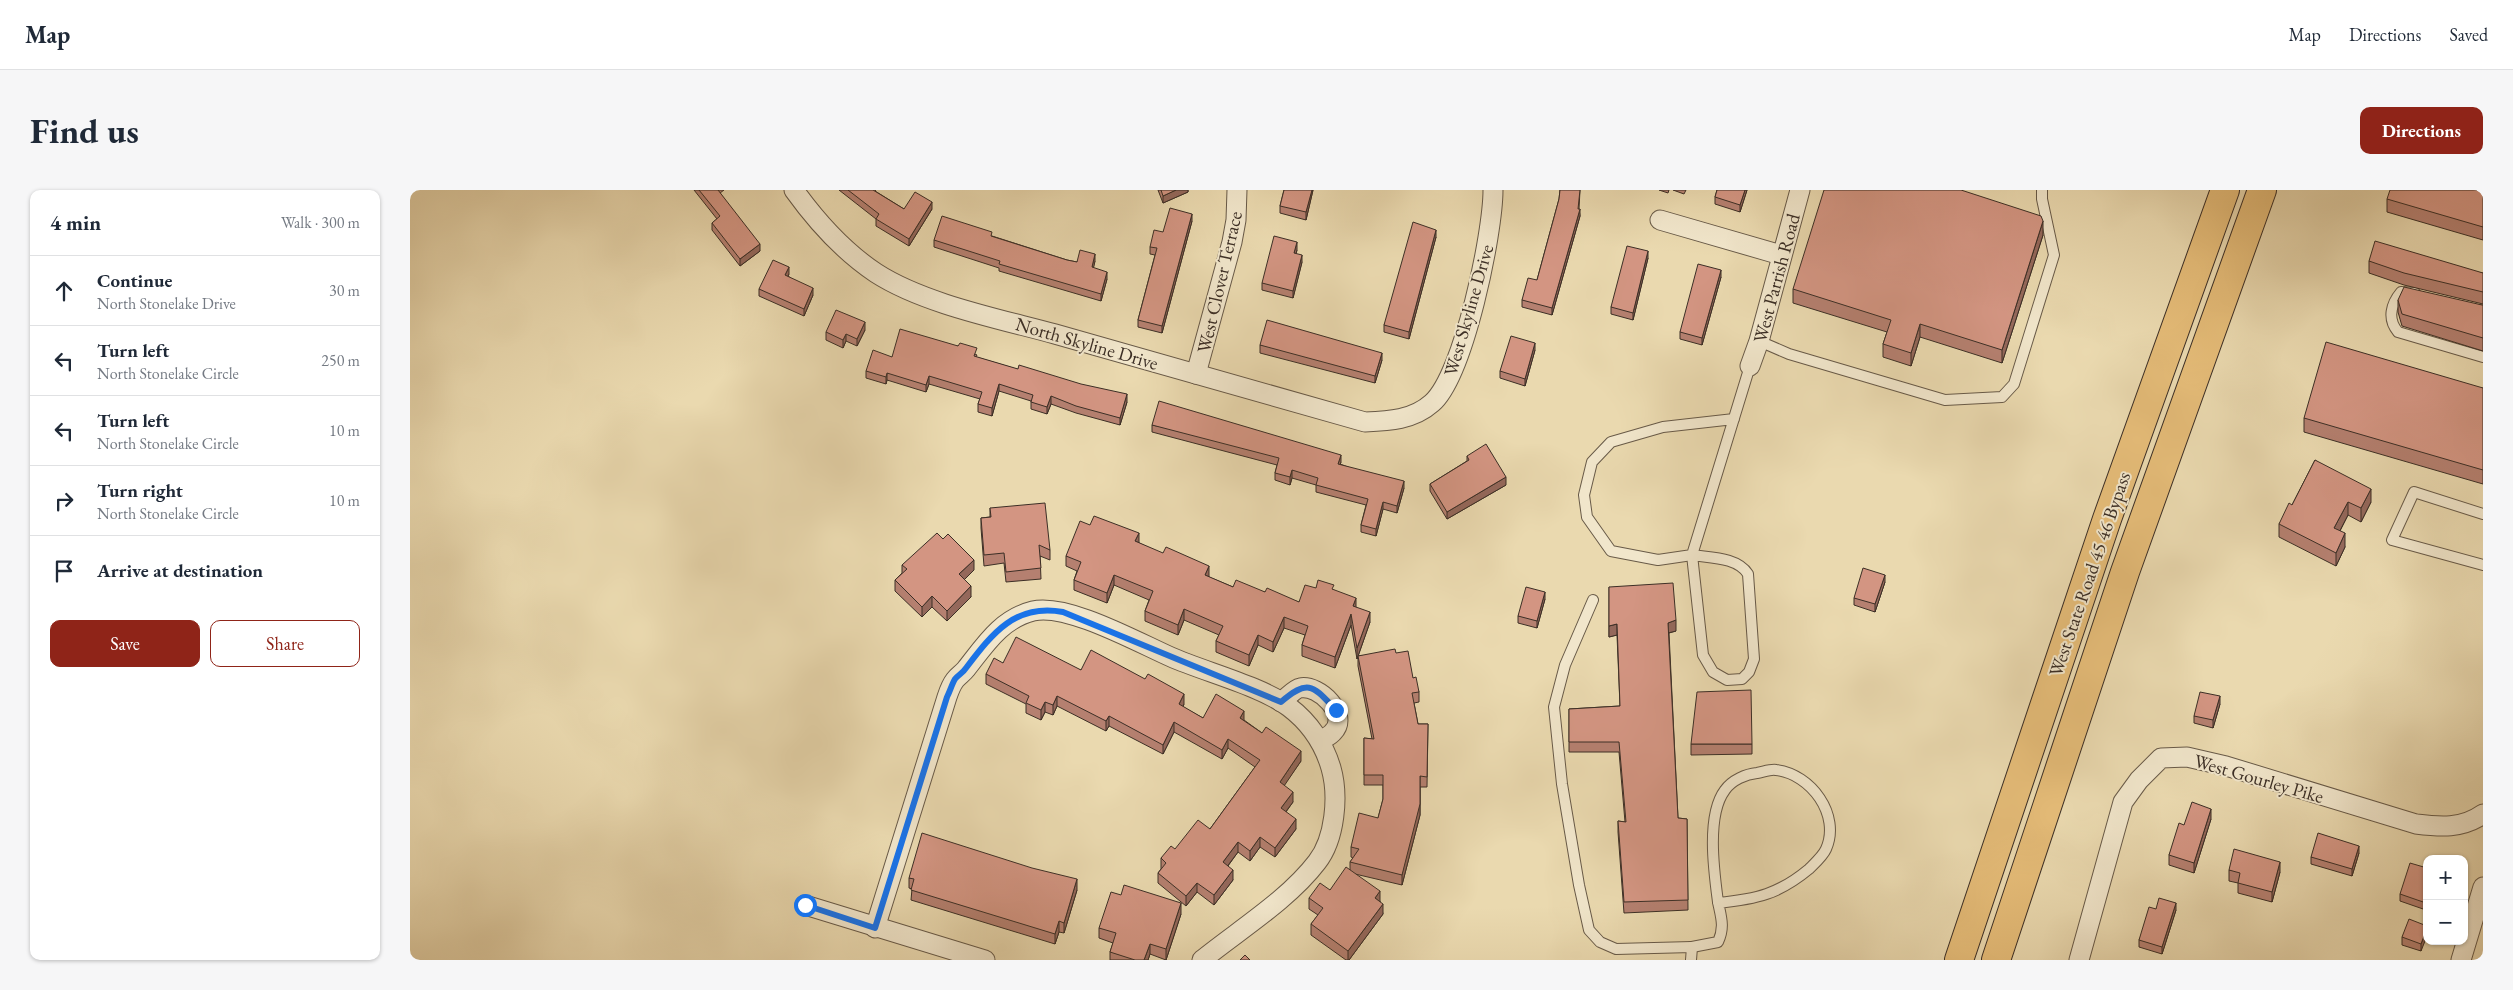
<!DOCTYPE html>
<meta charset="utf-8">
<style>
body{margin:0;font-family:"EB Garamond",serif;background:#f6f6f7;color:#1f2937}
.controls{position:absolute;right:15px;bottom:15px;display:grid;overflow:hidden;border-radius:10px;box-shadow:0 1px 4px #0004}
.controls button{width:45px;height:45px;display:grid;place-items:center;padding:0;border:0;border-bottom:1px solid #e0e1e3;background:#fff;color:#1f2937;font:25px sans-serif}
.stop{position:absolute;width:15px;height:15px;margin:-11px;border:4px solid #1a73e8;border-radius:50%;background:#fff}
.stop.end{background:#1a73e8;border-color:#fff;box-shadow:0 1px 5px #0008}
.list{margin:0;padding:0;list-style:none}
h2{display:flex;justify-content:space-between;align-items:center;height:65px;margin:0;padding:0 20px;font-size:21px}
h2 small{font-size:16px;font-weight:400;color:#747a83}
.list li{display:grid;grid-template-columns:32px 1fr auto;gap:15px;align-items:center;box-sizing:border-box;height:70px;padding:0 20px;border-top:1px solid #e0e1e3}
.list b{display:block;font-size:19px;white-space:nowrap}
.list p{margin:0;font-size:16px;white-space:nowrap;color:#747a83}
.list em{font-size:16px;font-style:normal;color:#747a83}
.actions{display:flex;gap:10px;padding:15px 20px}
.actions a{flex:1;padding:11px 0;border:1px solid #8f2418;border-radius:10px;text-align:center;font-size:18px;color:#8f2418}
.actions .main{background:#8f2418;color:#fff}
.icon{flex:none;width:28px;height:28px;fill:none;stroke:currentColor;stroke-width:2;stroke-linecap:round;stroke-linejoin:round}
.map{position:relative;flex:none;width:2073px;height:770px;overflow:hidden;border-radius:10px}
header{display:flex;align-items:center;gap:30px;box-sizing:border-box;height:70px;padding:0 25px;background:#fff;border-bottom:1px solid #e0e1e3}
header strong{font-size:24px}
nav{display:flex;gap:28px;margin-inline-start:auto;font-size:18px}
.intro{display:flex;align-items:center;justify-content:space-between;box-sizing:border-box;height:120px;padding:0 30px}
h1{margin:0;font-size:35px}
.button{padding:12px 22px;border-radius:10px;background:#8f2418;color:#fff;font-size:18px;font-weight:700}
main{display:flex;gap:30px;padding:0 30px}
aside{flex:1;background:#fff;border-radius:10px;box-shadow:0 1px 4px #0004}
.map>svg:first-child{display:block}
</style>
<header>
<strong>Map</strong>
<nav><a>Map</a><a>Directions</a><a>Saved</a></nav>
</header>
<div class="intro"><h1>Find us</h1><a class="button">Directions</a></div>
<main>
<aside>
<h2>4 min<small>Walk · 300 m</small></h2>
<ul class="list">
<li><svg class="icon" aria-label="ahead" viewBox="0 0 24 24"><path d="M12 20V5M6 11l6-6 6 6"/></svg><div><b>Continue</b><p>North Stonelake Drive</p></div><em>30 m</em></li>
<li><svg class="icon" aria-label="left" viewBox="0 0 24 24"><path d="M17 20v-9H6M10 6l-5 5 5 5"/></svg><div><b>Turn left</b><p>North Stonelake Circle</p></div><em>250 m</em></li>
<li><svg class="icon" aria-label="left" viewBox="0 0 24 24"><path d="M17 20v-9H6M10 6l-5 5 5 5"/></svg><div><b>Turn left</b><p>North Stonelake Circle</p></div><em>10 m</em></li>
<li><svg class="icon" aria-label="right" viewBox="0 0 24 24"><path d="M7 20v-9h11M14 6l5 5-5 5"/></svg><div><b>Turn right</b><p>North Stonelake Circle</p></div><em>10 m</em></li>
<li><svg class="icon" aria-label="arrive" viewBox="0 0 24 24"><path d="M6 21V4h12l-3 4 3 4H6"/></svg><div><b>Arrive at destination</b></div></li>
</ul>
<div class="actions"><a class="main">Save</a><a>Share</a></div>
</aside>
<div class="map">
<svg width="2073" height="770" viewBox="0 0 2073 770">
<rect width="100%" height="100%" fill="#ead9af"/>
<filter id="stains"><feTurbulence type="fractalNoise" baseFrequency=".004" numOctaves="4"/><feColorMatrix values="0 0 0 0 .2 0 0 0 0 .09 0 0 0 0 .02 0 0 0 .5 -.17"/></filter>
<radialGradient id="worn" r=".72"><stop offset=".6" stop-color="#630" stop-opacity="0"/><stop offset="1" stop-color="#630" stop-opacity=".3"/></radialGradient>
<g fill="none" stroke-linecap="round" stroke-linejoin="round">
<!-- lane casing -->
<g stroke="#685a48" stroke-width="12">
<g id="lane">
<path d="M2005,103L1991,102C1981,114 1977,129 1988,142L2073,167"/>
<polyline points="1349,151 1379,164 1535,210 1592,207 1604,194 1644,65 1632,9 1632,0"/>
<polyline points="1324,229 1253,237 1201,252 1182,272 1174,305 1177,327 1201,361 1248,370 1282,365 1340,176"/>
<polyline points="2073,324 2004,302 1982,350 2073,375"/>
<path d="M1282,365C1300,368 1327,367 1338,384L1344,469L1339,482L1332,489L1317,490L1303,482L1293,465Z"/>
<polyline points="1183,410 1155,475 1144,517 1152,594 1169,695 1179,740 1190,752 1206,759 1282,757 1281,770"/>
<path d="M1282,757L1308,752C1315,737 1311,727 1308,712C1304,682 1296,625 1315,600C1322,590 1336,584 1347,583C1353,582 1361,579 1366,580C1401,584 1431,625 1416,659C1413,666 1404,674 1399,679C1369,704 1347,709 1308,713"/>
</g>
</g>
<!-- street casing -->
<g stroke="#685a48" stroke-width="21">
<g id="street">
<path d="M384,0C407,32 433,61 466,83C514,114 590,129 645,144C748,173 851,203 955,232C979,231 1003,230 1022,213C1054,185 1083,43 1083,0"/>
<polyline points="1250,30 1371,65"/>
<polyline points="1340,176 1349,151 1390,0"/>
<polyline points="786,184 822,52 826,30 827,0"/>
<path d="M871,512C877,508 884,499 890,498C909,494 940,525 923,542C920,546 914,548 910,551"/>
<polyline points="395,715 575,770"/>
<path d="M465,738L537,507C539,501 541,495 545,490C548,486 553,483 556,479C575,455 591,429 623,421C657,413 727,452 761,467C795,482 851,496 879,517C899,532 914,554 921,578C929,606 925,649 907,672C878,710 829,740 792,770"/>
<path d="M1669,770L1713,612L1729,590L1751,568L1777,567L1816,576L2006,634C2030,637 2052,639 2073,624"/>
<polyline points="2051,770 2073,697"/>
</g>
</g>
<!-- highway casing -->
<g stroke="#3c2f26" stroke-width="30">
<g id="highway">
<polyline points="1549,770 1697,329 1815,0"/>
<polyline points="1586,770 1715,382 1852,0"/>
</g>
</g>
<!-- lane -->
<use href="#lane" stroke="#f1e6cb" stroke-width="10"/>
<!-- street -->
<use href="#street" stroke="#f1e6cb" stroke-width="19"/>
<!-- highway -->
<use href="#highway" stroke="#e5bc78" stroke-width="28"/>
</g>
<!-- wall -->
<g fill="#b58070" stroke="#3c2f26">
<polygon points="284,0 314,0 310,3 350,61 330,76 302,40 302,33 307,29"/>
<polygon points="429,0 466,0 465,1 494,19 522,19 499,56 466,36 466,29"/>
<polygon points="748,0 778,0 778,2 753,13"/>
<polygon points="874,0 903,0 896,30 870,23 870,16"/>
<polygon points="1150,0 1170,0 1169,19 1170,26 1142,125 1112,117 1112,110 1127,90 1149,9"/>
<polygon points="1249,0 1259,0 1258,3"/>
<polygon points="1263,0 1276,0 1274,4"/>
<polygon points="1307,0 1337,0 1330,22 1305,14 1305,7"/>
<polygon points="2073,0 2073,50 1977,22 1977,9"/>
<polygon points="782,31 752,143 728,137 728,130 745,65 740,64 740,57 753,42"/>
<polygon points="1633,45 1592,173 1510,147 1501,176 1473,167 1473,154 1477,142 1383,113 1383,99"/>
<polygon points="582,46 657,70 667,72 685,71 683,78 697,89 691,111 589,81 589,78 524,57 524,50"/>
<polygon points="1026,47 999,149 974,142 974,135"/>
<polygon points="887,60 886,64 892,72 883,108 852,100 852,93"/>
<polygon points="1238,68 1223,130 1201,124 1201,117"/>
<polygon points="1959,71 2073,83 2073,114 1994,95 1959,83"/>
<polygon points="379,84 378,86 403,105 394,126 349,106 349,99"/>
<polygon points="1311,87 1292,155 1270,149 1270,142"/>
<polygon points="1988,110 2073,115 2073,161 1992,136 1988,122"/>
<polygon points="455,140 447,156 436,151 433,158 416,150 416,142"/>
<polygon points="850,155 972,170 965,193 850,163"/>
<polygon points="548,156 567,165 566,167 717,212 710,235 666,223 641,214 637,224 621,219 621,211 589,201 582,226 568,222 568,214 570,209 519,194 516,202 477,190 476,194 456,188 456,181 482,167"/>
<polygon points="1125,160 1115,196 1090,188 1090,181"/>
<polygon points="2073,198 2073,294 1894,242 1894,228"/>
<polygon points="742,235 931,272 930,274 994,298 987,323 973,319 966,346 951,342 951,335 956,315 906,302 906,295 882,288 880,295 865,290 865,283 867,275 742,242"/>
<polygon points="1057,266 1096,295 1037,329 1020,301 1020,294 1057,271"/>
<polygon points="1905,270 1961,312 1951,332 1938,325 1930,341 1935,357 1926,376 1869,347 1869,334 1882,315"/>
<polygon points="580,318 640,360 640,370 630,366 631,389 596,392 594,373 574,376 571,338 571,328 580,327"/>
<polygon points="533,349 564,380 554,390 561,407 537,431 522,417 512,427 485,401 485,390 492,383 492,375"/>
<polygon points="729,353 799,387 823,397 855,402 889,412 906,398 924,400 946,417 960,432 947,469 941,435 925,478 892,466 892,455 895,445 874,438 863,462 848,455 839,476 806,462 806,451 809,445 774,430 768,445 735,431 735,421 739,410 704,395 697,413 664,400 664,390 667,381 656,376 656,366"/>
<polygon points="1475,392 1465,422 1444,415 1444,408"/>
<polygon points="1199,397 1266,441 1259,443 1268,628 1277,629 1278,720 1214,723 1208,642 1208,631 1215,632 1209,562 1159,562 1159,519 1210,516 1207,445 1199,447"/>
<polygon points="1135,409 1127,438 1108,433 1108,426"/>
<polygon points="986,463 1003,488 1009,502 1009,512 1004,513 1008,534 1018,534 1017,597 1010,597 1010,625 992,695 945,684 970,711 973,724 939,770 936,770 901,745 901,734 908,725 899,719 899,708 920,700 940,680 940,672 943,668 941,667 941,657 968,628 973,609 973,595 954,595 954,548 962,549 948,476 948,466"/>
<polygon points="593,473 671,480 774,514 773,517 793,528 834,530 891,571 874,595 883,612 876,622 886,639 865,667 850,657 840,671 828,662 818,676 823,690 804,715 787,702 776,716 748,693 748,683 751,679 751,668 800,639 845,577 818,558 812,569 764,542 753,564 699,536 696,541 647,516 643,525 635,522 631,530 616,523 616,514 576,494 576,484"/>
<polygon points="1810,514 1803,538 1784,533 1784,526"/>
<polygon points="1281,554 1342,554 1342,564 1281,565"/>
<polygon points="1801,629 1784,683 1759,675 1759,665 1774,635"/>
<polygon points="1949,663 1942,686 1901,674 1901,667"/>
<polygon points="2017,678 2016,720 1990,711 1990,704"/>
<polygon points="1819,680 1870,682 1862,712 1828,703 1828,693 1819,691"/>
<polygon points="499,688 667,700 654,743 649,742 645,754 501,710 502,699 499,698"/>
<polygon points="1746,719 1766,720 1752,764 1729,757 1729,750"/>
<polygon points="771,724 756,770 740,764 738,770 700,770 700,762 703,753 689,748 689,738"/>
<polygon points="2017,736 2011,761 1992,755 1992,747"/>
</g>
<!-- shaded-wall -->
<g fill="#94685b" stroke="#3c2f26">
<polygon points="766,0 778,0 778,2 753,13 753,6"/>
<polygon points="902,0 903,0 896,30 896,22"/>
<polygon points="1335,0 1337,0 1330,22 1330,15"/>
<polygon points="522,12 522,19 499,56 499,49"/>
<polygon points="1170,19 1170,26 1142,125 1142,118"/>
<polygon points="782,24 782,31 752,143 752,136"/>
<polygon points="1633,31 1633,45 1592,173 1592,160"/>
<polygon points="1026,40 1026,47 999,149 999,142"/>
<polygon points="887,52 887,60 884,70 884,63"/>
<polygon points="350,54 350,61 330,76 330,69"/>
<polygon points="1238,61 1238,68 1223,130 1223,123"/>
<polygon points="685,64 685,71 682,85 682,77"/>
<polygon points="892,65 892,72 883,108 883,101"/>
<polygon points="379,77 379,84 375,92 375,85"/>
<polygon points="1311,80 1311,87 1292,155 1292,148"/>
<polygon points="697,82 697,89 691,111 691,104"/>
<polygon points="403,98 403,105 394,126 394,119"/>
<polygon points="455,132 455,140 447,156 447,149"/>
<polygon points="1510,134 1510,147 1501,176 1501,163"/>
<polygon points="436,144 436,151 433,158 433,150"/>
<polygon points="1125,153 1125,160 1115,196 1115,189"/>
<polygon points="972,163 972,170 965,193 965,186"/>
<polygon points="477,183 477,190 476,194 476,187"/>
<polygon points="519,186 519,194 516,202 516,195"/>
<polygon points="589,194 589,201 582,226 582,218"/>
<polygon points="717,204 717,212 710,235 710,228"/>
<polygon points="641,206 641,214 637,224 637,217"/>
<polygon points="931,265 931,272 928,281 928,274"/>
<polygon points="882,280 882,288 880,295 880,287"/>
<polygon points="1096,287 1096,295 1037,329 1037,322"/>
<polygon points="994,291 994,298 987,323 987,316"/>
<polygon points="1961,299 1961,312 1951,332 1951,318"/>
<polygon points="973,312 973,319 966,346 966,339"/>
<polygon points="1938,312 1938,325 1924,352 1924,338"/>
<polygon points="729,343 729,353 725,351"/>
<polygon points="1935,343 1935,357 1926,376 1926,363"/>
<polygon points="564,370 564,380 549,395 549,384"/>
<polygon points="799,376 799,387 795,385"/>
<polygon points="704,385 704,395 697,413 697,403"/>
<polygon points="1475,385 1475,392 1465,422 1465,414"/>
<polygon points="561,396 561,407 537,431 537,421"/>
<polygon points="1135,402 1135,409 1127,438 1127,431"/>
<polygon points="522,406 522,417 512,427 512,417"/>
<polygon points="946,408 946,418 943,416"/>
<polygon points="774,419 774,430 768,445 768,435"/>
<polygon points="960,422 960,432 947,469 947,458"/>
<polygon points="941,424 941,435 925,478 925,467"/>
<polygon points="874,427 874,438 863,462 863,452"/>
<polygon points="1266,430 1266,441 1258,443 1258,433"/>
<polygon points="1207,434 1207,445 1199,447 1199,436"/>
<polygon points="848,445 848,455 839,476 839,465"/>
<polygon points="774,504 774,514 769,524 769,514"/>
<polygon points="647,506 647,516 643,525 643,515"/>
<polygon points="1810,506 1810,514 1803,538 1803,530"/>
<polygon points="635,512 635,522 631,530 631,520"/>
<polygon points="834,521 834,531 830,528"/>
<polygon points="699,526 699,536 696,541 696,531"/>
<polygon points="764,532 764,542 753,564 753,555"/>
<polygon points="818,549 818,558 812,569 812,560"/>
<polygon points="891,561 891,571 870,602 870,592"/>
<polygon points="1010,586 1010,625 992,695 992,685"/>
<polygon points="883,602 883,612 871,628 871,618"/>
<polygon points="1801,619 1801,629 1784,683 1784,673"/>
<polygon points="886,629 886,639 865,667 865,658"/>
<polygon points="850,647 850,657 840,671 840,661"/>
<polygon points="828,652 828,662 813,682 813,672"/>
<polygon points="1949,656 1949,663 1942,686 1942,679"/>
<polygon points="1870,672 1870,682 1862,712 1862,702"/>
<polygon points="823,680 823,690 804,715 804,705"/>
<polygon points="667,689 667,700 654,743 654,733"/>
<polygon points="787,693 787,702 776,716 776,706"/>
<polygon points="970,701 970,712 965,708"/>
<polygon points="771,713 771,724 756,770 756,759"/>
<polygon points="1766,713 1766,720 1752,764 1752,757"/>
<polygon points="973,714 973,724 939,770 938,770 938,761"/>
<polygon points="649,731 649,742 645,754 645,744"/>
<polygon points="2017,738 2017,746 2011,761 2011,754"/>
<polygon points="740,754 740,764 738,770 734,770"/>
</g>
<!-- building -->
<g fill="#d39582" stroke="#3c2f26">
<polygon points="289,0 308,0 350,54 330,69 302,33 310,26"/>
<polygon points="438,0 463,0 494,19 505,2 522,12 499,49 466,29 469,24"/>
<polygon points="751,0 766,0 753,6"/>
<polygon points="874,0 902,0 896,22 870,16"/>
<polygon points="1150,0 1170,0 1168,19 1170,19 1142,118 1112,110 1118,88 1127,90 1149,9"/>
<polygon points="1307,0 1335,0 1330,15 1305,7"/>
<polygon points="1414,0 1551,0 1631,26 1633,31 1592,160 1510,134 1501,163 1473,154 1481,130 1383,99"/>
<polygon points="1980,0 2073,0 2073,37 1977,9"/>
<polygon points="760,18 782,24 752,136 728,130 747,58 740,57 744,40 753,42"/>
<polygon points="532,26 582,42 581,46 657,70 667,72 670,60 685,64 682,77 697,82 691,104 589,74 590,71 524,50"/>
<polygon points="1003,32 1026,40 999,142 974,135"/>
<polygon points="864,46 887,52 884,63 892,65 883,101 852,93"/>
<polygon points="1965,51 2073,83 2073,102 1994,83 1959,71"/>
<polygon points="1217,56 1238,61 1223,123 1201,117"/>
<polygon points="363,70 379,77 375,85 403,98 394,119 349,99"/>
<polygon points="1288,74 1311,80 1292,148 1270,142"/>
<polygon points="1994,97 2072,115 2073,115 2073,148 1992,124 1988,110"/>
<polygon points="426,120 455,132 447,149 436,144 433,150 416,142"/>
<polygon points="857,130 972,163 965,186 850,155"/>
<polygon points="490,139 548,156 550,153 567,158 564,166 608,179 609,175 671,194 717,204 710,228 666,216 641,206 637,217 621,212 623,205 589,194 582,218 568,214 572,202 519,186 516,195 477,183 476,187 456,181 463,160 482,167"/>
<polygon points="1101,146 1125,153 1115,189 1090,181"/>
<polygon points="1916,152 2073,198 2073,280 1894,228"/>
<polygon points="749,211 931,265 928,274 994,291 987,316 973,312 966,339 951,335 958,309 906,295 908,288 882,280 880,287 865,283 869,268 742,235"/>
<polygon points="1076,254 1096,287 1037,322 1020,294 1059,270 1057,266"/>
<polygon points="1905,270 1961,299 1951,318 1938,312 1924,338 1935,343 1926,363 1869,334 1879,313 1882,315"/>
<polygon points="635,313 640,360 629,355 631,378 596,382 594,363 574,365 571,328 581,327 580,318"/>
<polygon points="684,326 729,343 725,351 753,363 756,357 799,376 795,385 823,397 826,390 855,402 857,398 889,412 895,395 906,398 908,390 924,395 922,399 946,408 943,416 960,422 947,458 941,424 925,467 892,455 898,436 874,427 863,452 848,445 839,465 806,451 813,436 774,419 768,435 735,421 743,401 704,385 697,403 664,390 671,372 656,366 670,331 680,335"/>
<polygon points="527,343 533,349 538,344 564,370 549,384 561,396 537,421 522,406 512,417 485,390 497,379 492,375"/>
<polygon points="1453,378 1475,385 1465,414 1444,408"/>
<polygon points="1263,393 1266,430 1258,433 1268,628 1277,629 1278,710 1214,712 1208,631 1216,632 1209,552 1159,552 1159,519 1210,516 1207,434 1199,436 1199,397"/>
<polygon points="1116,397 1135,402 1127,431 1108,426"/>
<polygon points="606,447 671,480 681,460 735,489 738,484 774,504 769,514 793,528 806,504 834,521 830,528 852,543 856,537 891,561 870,592 883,602 871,618 886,629 865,658 850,647 840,661 828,652 813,672 823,680 804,705 787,693 776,706 748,683 756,673 751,668 761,656 765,659 788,630 800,639 850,570 818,549 812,560 764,532 753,555 699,526 696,531 647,506 643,515 635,512 631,520 616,513 619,506 576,484 584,468 593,473"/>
<polygon points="985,459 986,463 998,461 1003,488 1006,487 1009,502 1002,503 1008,534 1018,534 1017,587 1010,586 1010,614 992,685 940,672 949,659 941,657 949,623 968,628 973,609 973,585 954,585 954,548 964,549 948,466"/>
<polygon points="1341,500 1342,554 1281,554 1287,502"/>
<polygon points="1790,502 1810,506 1803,530 1784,526"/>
<polygon points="1782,612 1801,619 1784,673 1759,665 1769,633 1774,635"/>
<polygon points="512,643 622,678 667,689 654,733 649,731 645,744 501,700 504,689 499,688"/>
<polygon points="1908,643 1949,656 1942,679 1901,667"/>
<polygon points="1824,659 1870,672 1862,702 1828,693 1830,683 1819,680"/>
<polygon points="2000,673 2017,678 2016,713 1990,704"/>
<polygon points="936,677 970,701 965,708 973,714 938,761 901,734 913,718 899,708 910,693 920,700"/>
<polygon points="714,695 771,713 756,759 740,754 734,770 725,770 700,762 706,743 689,738 701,702 711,705"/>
<polygon points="1749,708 1766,713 1752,757 1729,750 1739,717 1746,719"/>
<polygon points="1999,729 2017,736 2017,738 2011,754 1992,747"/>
<polygon points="835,765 840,770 830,770"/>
</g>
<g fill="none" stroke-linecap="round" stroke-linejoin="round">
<!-- route -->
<path stroke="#1a73e8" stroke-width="6" d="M395,715L465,738L537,507C540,501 542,494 545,489C548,485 553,483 556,478C582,444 605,413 653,422L871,512C899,488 903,496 926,520"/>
</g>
<g text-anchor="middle" stroke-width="4" stroke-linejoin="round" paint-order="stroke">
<!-- street labels -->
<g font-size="19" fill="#3c2f26" stroke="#f1e6cb">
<text transform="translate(1366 88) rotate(-75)" y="7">West Parrish Road</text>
<text transform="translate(809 92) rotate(-77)" y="7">West Clover Terrace</text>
<text transform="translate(1058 120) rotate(-74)" y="7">West Skyline Drive</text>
<text transform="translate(677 153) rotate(16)" y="7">North Skyline Drive</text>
<text transform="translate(1679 384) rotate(-71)" y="7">West State Road 45 46 Bypass</text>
<text transform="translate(1849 588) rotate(16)" y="7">West Gourley Pike</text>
</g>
</g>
<rect width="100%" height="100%" filter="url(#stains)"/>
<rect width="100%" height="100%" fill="url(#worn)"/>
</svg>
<div class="controls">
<button>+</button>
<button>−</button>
</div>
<div class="stop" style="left:395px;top:715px"></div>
<div class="stop end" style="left:926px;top:520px"></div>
</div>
</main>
